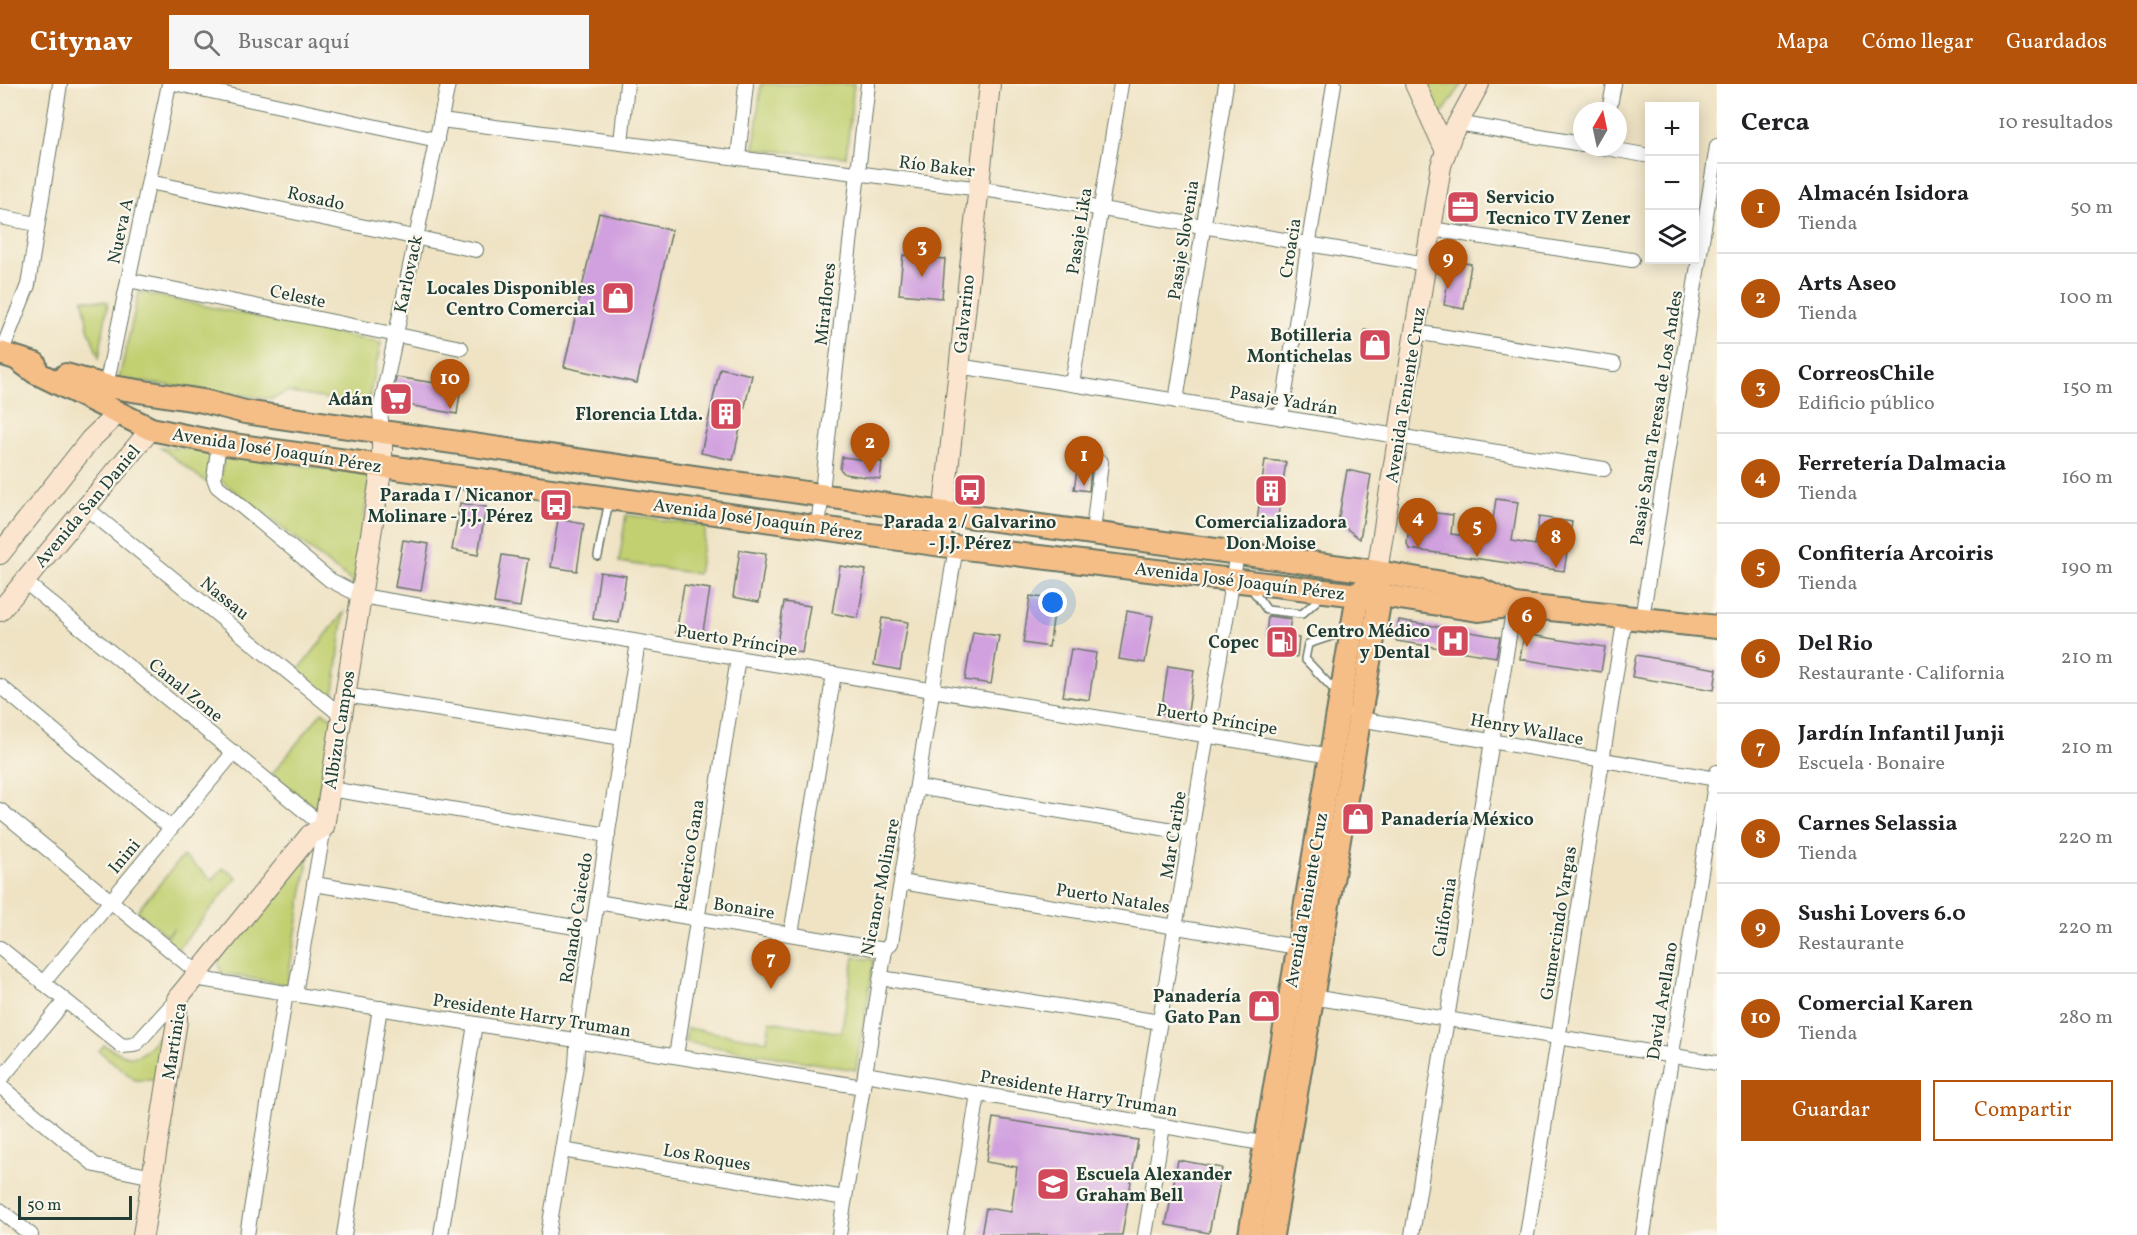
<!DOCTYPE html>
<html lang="es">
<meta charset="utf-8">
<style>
body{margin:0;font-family:Vollkorn,serif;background:#f6f6f6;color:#202124}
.controls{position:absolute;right:18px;top:18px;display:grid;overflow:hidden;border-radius:0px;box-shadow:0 3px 15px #0003}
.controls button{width:54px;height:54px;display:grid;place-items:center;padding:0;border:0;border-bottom:2px solid #e0e0e0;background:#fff;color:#202124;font:30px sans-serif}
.compass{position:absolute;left:1573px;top:18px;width:54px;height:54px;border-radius:50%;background:#fff;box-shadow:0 3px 15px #0003;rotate:9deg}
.scale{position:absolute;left:18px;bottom:15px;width:114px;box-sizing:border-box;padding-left:6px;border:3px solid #1f3d34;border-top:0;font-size:16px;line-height:21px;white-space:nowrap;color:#1f3d34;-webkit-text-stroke:4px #fbf7ec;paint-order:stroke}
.you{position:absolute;left:1053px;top:519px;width:21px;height:21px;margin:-15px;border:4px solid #fff;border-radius:50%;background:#1a73e8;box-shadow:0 0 0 9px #1a73e833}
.badge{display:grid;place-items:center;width:39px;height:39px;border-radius:50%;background:#b45309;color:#fff;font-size:20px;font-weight:700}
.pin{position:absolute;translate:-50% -50px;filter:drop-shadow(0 2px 3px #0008)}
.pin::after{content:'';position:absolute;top:32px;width:21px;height:18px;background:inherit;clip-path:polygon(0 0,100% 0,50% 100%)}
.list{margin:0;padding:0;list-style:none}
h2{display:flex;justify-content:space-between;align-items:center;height:78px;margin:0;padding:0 24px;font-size:26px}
h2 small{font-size:20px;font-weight:400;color:#757577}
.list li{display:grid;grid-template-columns:39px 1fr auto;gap:18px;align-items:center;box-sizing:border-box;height:90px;padding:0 24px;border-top:2px solid #e0e0e0}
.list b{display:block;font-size:22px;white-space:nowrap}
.list p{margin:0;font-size:20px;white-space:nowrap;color:#757577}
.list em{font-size:20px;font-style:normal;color:#757577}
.actions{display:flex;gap:12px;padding:18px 24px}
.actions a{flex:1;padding:14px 0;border:2px solid #b45309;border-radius:0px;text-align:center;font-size:21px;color:#b45309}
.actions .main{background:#b45309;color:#fff}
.icon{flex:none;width:33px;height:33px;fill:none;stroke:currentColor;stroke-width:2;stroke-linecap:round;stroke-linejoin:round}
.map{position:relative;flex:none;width:1717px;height:1151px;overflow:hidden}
header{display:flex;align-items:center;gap:36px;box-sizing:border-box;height:84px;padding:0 30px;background:#b45309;color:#fff}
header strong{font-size:28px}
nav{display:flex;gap:33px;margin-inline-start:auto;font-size:21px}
.search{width:420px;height:54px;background:#f6f6f6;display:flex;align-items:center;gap:15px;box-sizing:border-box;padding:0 21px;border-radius:0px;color:#757577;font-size:22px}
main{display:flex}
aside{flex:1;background:#fff}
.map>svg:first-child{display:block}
</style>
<header>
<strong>Citynav</strong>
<div class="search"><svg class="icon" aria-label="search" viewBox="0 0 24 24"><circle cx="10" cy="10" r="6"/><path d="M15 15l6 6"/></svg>Buscar aquí</div>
<nav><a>Mapa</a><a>Cómo llegar</a><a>Guardados</a></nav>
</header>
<main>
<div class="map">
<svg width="1717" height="1151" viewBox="0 0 1717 1151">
<rect width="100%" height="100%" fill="#fbf7ec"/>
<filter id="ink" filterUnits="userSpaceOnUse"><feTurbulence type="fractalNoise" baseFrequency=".0167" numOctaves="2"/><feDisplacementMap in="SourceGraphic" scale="12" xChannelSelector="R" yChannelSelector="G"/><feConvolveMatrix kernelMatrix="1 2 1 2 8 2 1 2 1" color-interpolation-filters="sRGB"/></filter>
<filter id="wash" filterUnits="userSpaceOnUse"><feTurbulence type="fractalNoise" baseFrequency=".008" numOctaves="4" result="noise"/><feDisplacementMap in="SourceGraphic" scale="24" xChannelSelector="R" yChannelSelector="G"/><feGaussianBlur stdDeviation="1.35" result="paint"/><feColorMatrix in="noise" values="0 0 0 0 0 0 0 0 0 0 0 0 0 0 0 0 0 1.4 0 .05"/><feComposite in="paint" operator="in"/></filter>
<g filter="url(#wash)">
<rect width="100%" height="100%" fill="#efe3c4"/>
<!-- green -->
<g fill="#c2d072" stroke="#708653" stroke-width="1.5">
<polygon points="761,0 854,0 846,73 754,65"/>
<polygon points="1425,0 1462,0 1440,33"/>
<polygon points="139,208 381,259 367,322 287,308 272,315 119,295"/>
<polygon points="83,215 108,218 99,274 88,244"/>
<polygon points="160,363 212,366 207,399"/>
<polygon points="224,371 370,390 355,500 220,396"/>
<polygon points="626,431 706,442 698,490 619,478"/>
<polygon points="344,528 333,615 297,588"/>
<polygon points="322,628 333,634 316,724 272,690"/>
<polygon points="309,770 287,901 221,889 218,876"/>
<polygon points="183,772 213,796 223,784 237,793 177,866 165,856 174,844 167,852 137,827"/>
<polygon points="854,873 874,876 856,986 685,958 687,944 767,957 770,937 841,949"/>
<path d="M164,947L158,996H135L99,967L104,961C140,982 138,973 164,947Z"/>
</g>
<g id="blocks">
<!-- building -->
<g fill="#d1a1df">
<polygon points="1461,118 1475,120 1471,142 1458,140"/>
<polygon points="599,129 672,146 637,299 564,283"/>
<polygon points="903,171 945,175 942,214 899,210"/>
<polygon points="1451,177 1471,180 1464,225 1444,221"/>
<polygon points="1365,246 1380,249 1377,268 1362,266"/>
<polygon points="720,284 752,291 733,376 701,369"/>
<polygon points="396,293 461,303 457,330 392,318"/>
<polygon points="842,373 882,378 880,395 845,390 840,385"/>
<polygon points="1079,374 1092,376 1089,407 1074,405"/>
<polygon points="1265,376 1286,378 1277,439 1257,437"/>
<polygon points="1347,386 1371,391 1360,455 1338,438"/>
<polygon points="1496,415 1518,418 1512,457 1535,461 1539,433 1572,438 1564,487 1409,465 1407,460 1411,426 1453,431 1451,450 1490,455"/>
<polygon points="460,419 486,423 478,471 452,466"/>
<polygon points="558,435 584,440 577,487 551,483"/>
<polygon points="403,456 429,460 421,507 395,503"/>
<polygon points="740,466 766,470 759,518 733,513"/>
<polygon points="502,471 528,475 520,523 494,519"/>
<polygon points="840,482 866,486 858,534 832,529"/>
<polygon points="600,488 626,492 619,539 593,535"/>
<polygon points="684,501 710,505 702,553 676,549"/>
<polygon points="1030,512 1056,516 1049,563 1023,559"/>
<polygon points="784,518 810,522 802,569 776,565"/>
<polygon points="1127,527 1153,532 1145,579 1119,575"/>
<polygon points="1268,532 1291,535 1288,552 1299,554 1297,573 1273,570 1275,553 1266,552"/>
<polygon points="882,534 908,538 900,586 874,581"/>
<polygon points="1399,536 1500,553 1496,573 1396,557"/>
<polygon points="973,548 999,552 991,600 965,596"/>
<polygon points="1524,550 1605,563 1601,588 1520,575"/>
<polygon points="1071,565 1096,569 1089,616 1063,612"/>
<polygon points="1636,571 1717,585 1714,606 1632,593"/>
<polygon points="1168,582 1194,586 1187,634 1161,629"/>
<polygon points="993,1034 1138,1056 1122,1151 981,1151 986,1124 1011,1128 1017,1083 986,1078"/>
<polygon points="1178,1076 1222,1084 1209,1149 1166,1141"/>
</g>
</g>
</g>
<g filter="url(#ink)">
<use href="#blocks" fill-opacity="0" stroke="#687766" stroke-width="1.5"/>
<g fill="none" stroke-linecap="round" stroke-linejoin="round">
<!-- lane casing -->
<g stroke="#687766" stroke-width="10">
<g id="lane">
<polyline points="598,472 609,417"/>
<polyline points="1251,504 1267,526 1302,530 1323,511"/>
<polyline points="1337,609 1305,575 1308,560 1347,547"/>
</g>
</g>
<!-- street casing -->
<g stroke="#687766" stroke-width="16">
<g id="street">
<polyline points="178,0 437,56"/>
<polyline points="1609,27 1614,0"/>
<polyline points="441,36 996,107 1426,180"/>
<polyline points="1457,39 1582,60"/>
<polyline points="621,59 627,0"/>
<polyline points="1600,63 1650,72"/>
<polyline points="738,74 746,0"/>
<polyline points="149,98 476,166"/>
<polyline points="0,133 37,140"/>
<polyline points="1431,145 1632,176"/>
<polyline points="128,196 461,264"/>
<polyline points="1415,248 1614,280"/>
<polyline points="1,269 28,201 60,0"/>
<polyline points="958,282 1604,385"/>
<polyline points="1072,300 1121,0"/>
<polyline points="106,302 169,0"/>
<polyline points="1176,317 1226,0"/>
<polyline points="1281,334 1334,0"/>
<polyline points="382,347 380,327 448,0"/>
<polyline points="219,359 214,394 217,402 330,496 361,512 1331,672"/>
<polyline points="85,423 342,632"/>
<polyline points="818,443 868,0"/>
<polyline points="1093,448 1101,378"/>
<polyline points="24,497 324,743 295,910"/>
<polyline points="1642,534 1717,62"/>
<polyline points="0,602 171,744"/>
<polyline points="345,611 623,654"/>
<polyline points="1355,630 1359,635 1717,695"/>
<polyline points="917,703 1191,749"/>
<polyline points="330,705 608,751"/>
<polyline points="0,726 198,889"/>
<polyline points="901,798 1304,864"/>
<polyline points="314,800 593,846"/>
<polyline points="597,818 885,866"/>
<polyline points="791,850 834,590"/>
<polyline points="0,864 122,962 134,961 139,957 177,915"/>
<polyline points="194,894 863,1003"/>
<polyline points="881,894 1160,938"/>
<polyline points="43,899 234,668"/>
<polyline points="1312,913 1717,979"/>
<polyline points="676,972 738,574"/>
<polyline points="865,990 1273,1061"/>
<polyline points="0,996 65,917"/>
<polyline points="0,1002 95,1081 153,1093"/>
<polyline points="1143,1039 1237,469"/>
<polyline points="562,1066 845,1114"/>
<polyline points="0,1126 31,1151"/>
<polyline points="247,1151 286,909"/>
<polyline points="344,1151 380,924"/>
<polyline points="441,1151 475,940"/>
<polyline points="548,1151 576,981 579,932 638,558"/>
<polyline points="839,1151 885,866 891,859 956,463"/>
<polyline points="955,1151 978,1010"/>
<polyline points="1145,1151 1163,1042"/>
<polyline points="1412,1151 1514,521"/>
<polyline points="1527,1151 1625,532"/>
<polyline points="1643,1151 1717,688"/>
</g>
</g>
<!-- secondary casing -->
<g stroke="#687766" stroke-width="22">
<g id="secondary">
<polyline points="1415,0 1445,65"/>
<polyline points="940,460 990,0"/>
<polyline points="0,470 90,356 118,329"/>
<polyline points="1377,488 1441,82 1452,50 1479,0"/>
<polyline points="0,527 151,345"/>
<polyline points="143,1151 177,937 177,915 310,751 324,743 382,382 382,347"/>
</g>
</g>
<!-- primary casing -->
<g stroke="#687766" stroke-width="26">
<g id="primary">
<polyline points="0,269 35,280"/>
<polyline points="20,277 35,288 151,345 219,359 956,463 1358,511 1380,511 1478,526 1514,521 1717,543"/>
<polyline points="66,291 106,302 203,317 245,328 923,426 1377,488 1479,505 1514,521"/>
<polyline points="1250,1151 1358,511 1367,501"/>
<polyline points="1272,1151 1378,525 1379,499"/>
</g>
</g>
<!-- lane -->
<use href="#lane" stroke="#fff" stroke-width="7"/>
<!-- street -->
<use href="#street" stroke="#fff" stroke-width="14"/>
<!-- secondary -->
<use href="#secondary" stroke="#fbe5cf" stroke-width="20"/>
<!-- primary -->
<use href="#primary" stroke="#f6be87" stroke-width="22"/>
</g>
</g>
<!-- icons -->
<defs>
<g id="office-square" transform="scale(1.725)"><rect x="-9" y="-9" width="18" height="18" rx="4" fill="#d1495b" stroke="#fbf7ec"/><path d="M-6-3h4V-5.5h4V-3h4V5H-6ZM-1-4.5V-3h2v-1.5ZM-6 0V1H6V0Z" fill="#fff"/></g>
<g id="shop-square" transform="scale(1.725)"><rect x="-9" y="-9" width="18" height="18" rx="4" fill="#d1495b" stroke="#fbf7ec"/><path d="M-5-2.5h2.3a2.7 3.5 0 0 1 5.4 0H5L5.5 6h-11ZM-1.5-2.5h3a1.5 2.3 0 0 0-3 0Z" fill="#fff"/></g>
<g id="supermarket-square" transform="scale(1.725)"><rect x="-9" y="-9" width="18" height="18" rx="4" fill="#d1495b" stroke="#fbf7ec"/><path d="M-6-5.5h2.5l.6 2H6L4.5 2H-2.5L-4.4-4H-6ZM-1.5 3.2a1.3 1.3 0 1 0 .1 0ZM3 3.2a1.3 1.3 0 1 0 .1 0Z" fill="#fff"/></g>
<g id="building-square" transform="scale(1.725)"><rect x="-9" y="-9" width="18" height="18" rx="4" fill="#d1495b" stroke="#fbf7ec"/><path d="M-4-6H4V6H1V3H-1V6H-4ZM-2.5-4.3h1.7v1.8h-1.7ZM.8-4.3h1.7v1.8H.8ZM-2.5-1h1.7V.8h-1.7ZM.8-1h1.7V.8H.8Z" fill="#fff"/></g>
<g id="bus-square" transform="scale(1.725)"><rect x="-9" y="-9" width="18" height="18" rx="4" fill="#d1495b" stroke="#fbf7ec"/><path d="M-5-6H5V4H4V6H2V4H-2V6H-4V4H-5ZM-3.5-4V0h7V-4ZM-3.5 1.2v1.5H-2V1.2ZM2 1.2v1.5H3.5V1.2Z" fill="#fff"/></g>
<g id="hospital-square" transform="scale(1.725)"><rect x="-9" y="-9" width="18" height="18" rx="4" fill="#d1495b" stroke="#fbf7ec"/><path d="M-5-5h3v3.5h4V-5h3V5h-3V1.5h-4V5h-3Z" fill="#fff"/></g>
<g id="fuel-square" transform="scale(1.725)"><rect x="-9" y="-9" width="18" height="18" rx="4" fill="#d1495b" stroke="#fbf7ec"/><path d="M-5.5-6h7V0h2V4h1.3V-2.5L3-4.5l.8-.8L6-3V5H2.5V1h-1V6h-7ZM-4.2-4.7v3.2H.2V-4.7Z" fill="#fff"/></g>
<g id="school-square" transform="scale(1.725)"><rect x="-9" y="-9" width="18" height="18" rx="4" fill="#d1495b" stroke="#fbf7ec"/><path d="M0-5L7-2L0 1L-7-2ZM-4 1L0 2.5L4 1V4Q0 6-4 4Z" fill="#fff"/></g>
</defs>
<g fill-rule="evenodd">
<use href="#office-square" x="1463" y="123"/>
<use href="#shop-square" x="618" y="214"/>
<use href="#shop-square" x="1375" y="261"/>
<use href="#supermarket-square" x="396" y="315"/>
<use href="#building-square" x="726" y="330"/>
<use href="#bus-square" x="970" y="406"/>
<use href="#building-square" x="1271" y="407"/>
<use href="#bus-square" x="556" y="421"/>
<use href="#hospital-square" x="1453" y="557"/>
<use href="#fuel-square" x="1282" y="558"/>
<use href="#shop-square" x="1358" y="735"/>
<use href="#shop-square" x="1264" y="922"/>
<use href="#school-square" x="1053" y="1100"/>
</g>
<g text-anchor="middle" stroke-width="4.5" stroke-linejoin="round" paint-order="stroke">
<!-- street labels -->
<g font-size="18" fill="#1f3d34" stroke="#fbf7ec">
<text transform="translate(937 82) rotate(7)" y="6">Río Baker</text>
<text transform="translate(316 114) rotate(12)" y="6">Rosado</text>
<text transform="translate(120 147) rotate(-78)" y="6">Nueva A</text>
<text transform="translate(1079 147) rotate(-81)" y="6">Pasaje Lika</text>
<text transform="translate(1183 156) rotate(-81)" y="6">Pasaje Slovenia</text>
<text transform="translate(1290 164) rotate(-81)" y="6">Croacia</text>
<text transform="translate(408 190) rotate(-78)" y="6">Karlovack</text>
<text transform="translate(298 212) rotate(12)" y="6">Celeste</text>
<text transform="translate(825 220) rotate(-84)" y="6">Miraflores</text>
<text transform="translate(964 230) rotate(-84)" y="6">Galvarino</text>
<text transform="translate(1405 311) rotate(-81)" y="6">Avenida Teniente Cruz</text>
<text transform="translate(1284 316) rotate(9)" y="6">Pasaje Yadrán</text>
<text transform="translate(1656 334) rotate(-81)" y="6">Pasaje Santa Teresa de Los Andes</text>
<text transform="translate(277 366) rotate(9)" y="6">Avenida José Joaquín Pérez</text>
<text transform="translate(87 422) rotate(-50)" y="6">Avenida San Daniel</text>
<text transform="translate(758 435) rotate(8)" y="6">Avenida José Joaquín Pérez</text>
<text transform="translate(1240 497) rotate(7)" y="6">Avenida José Joaquín Pérez</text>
<text transform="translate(225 514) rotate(39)" y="6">Nassau</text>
<text transform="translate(737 556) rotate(9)" y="6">Puerto Príncipe</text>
<text transform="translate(186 606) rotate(39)" y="6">Canal Zone</text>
<text transform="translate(1217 635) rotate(9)" y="6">Puerto Príncipe</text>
<text transform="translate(1527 645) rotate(10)" y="6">Henry Wallace</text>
<text transform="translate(339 646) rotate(-81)" y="6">Albizu Campos</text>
<text transform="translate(1173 751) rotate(-81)" y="6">Mar Caribe</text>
<text transform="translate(689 771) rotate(-81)" y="6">Federico Gana</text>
<text transform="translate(124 772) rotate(-50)" y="6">Inini</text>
<text transform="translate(880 803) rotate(-79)" y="6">Nicanor Molinare</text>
<text transform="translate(1113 814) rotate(9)" y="6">Puerto Natales</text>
<text transform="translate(1306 816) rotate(-80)" y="6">Avenida Teniente Cruz</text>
<text transform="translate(744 824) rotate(9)" y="6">Bonaire</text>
<text transform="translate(1444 833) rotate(-81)" y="6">California</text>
<text transform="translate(576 834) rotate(-81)" y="6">Rolando Caicedo</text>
<text transform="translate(1558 839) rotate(-81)" y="6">Gumercindo Vargas</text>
<text transform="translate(1662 917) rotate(-81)" y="6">David Arellano</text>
<text transform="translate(532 931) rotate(9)" y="6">Presidente Harry Truman</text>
<text transform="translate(174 957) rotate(-81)" y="6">Martinica</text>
<text transform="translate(1079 1009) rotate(10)" y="6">Presidente Harry Truman</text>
<text transform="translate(707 1073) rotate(10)" y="6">Los Roques</text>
</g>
<!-- poi labels -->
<g font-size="18" font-weight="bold" fill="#1f3d34" stroke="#fbf7ec" text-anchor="end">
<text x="1486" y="119" text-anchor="start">Servicio<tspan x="1486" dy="21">Tecnico TV Zener</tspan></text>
<text x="595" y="210">Locales Disponibles<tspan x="595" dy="21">Centro Comercial</tspan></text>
<text x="1352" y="257">Botilleria<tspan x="1352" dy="21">Montichelas</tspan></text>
<text x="373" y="321">Adán</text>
<text x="703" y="336">Florencia Ltda.</text>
<text x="533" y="417">Parada 1 / Nicanor<tspan x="533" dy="21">Molinare - J.J. Pérez</tspan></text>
<text x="970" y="444" text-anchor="middle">Parada 2 / Galvarino<tspan x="970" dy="21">- J.J. Pérez</tspan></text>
<text x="1271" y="444" text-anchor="middle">Comercializadora<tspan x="1271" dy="21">Don Moise</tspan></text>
<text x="1430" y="553">Centro Médico<tspan x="1430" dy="21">y Dental</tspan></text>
<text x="1259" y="564">Copec</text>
<text x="1381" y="741" text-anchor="start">Panadería México</text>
<text x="1241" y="918">Panadería<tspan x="1241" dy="21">Gato Pan</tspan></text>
<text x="1076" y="1096" text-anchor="start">Escuela Alexander<tspan x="1076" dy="21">Graham Bell</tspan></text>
</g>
</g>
</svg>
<div class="controls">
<button>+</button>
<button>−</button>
<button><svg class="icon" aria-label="layers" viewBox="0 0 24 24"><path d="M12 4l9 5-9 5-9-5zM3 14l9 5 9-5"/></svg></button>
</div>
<svg class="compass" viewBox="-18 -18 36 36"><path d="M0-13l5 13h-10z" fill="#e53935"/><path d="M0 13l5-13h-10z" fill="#757577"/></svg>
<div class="scale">50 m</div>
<div class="you"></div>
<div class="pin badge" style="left:1084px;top:402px">1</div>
<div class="pin badge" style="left:870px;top:389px">2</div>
<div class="pin badge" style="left:922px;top:193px">3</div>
<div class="pin badge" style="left:1418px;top:464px">4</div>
<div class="pin badge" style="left:1477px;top:473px">5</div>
<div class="pin badge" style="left:1527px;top:563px">6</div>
<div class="pin badge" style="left:771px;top:905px">7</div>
<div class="pin badge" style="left:1556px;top:484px">8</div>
<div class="pin badge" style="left:1448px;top:205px">9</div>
<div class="pin badge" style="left:450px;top:325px">10</div>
</div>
<aside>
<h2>Cerca<small>10 resultados</small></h2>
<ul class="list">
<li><span class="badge">1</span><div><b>Almacén Isidora</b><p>Tienda</p></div><em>50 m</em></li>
<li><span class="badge">2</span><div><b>Arts Aseo</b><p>Tienda</p></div><em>100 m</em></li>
<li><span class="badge">3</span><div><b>CorreosChile</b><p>Edificio público</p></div><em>150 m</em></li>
<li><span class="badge">4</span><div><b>Ferretería Dalmacia</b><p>Tienda</p></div><em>160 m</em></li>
<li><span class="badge">5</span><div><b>Confitería Arcoiris</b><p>Tienda</p></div><em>190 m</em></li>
<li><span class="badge">6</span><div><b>Del Rio</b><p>Restaurante · California</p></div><em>210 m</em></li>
<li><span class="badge">7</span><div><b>Jardín Infantil Junji</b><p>Escuela · Bonaire</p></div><em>210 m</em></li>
<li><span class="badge">8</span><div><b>Carnes Selassia</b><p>Tienda</p></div><em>220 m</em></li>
<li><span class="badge">9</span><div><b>Sushi Lovers 6.0</b><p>Restaurante</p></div><em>220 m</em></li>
<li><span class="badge">10</span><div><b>Comercial Karen</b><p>Tienda</p></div><em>280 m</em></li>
</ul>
<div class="actions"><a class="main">Guardar</a><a>Compartir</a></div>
</aside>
</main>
